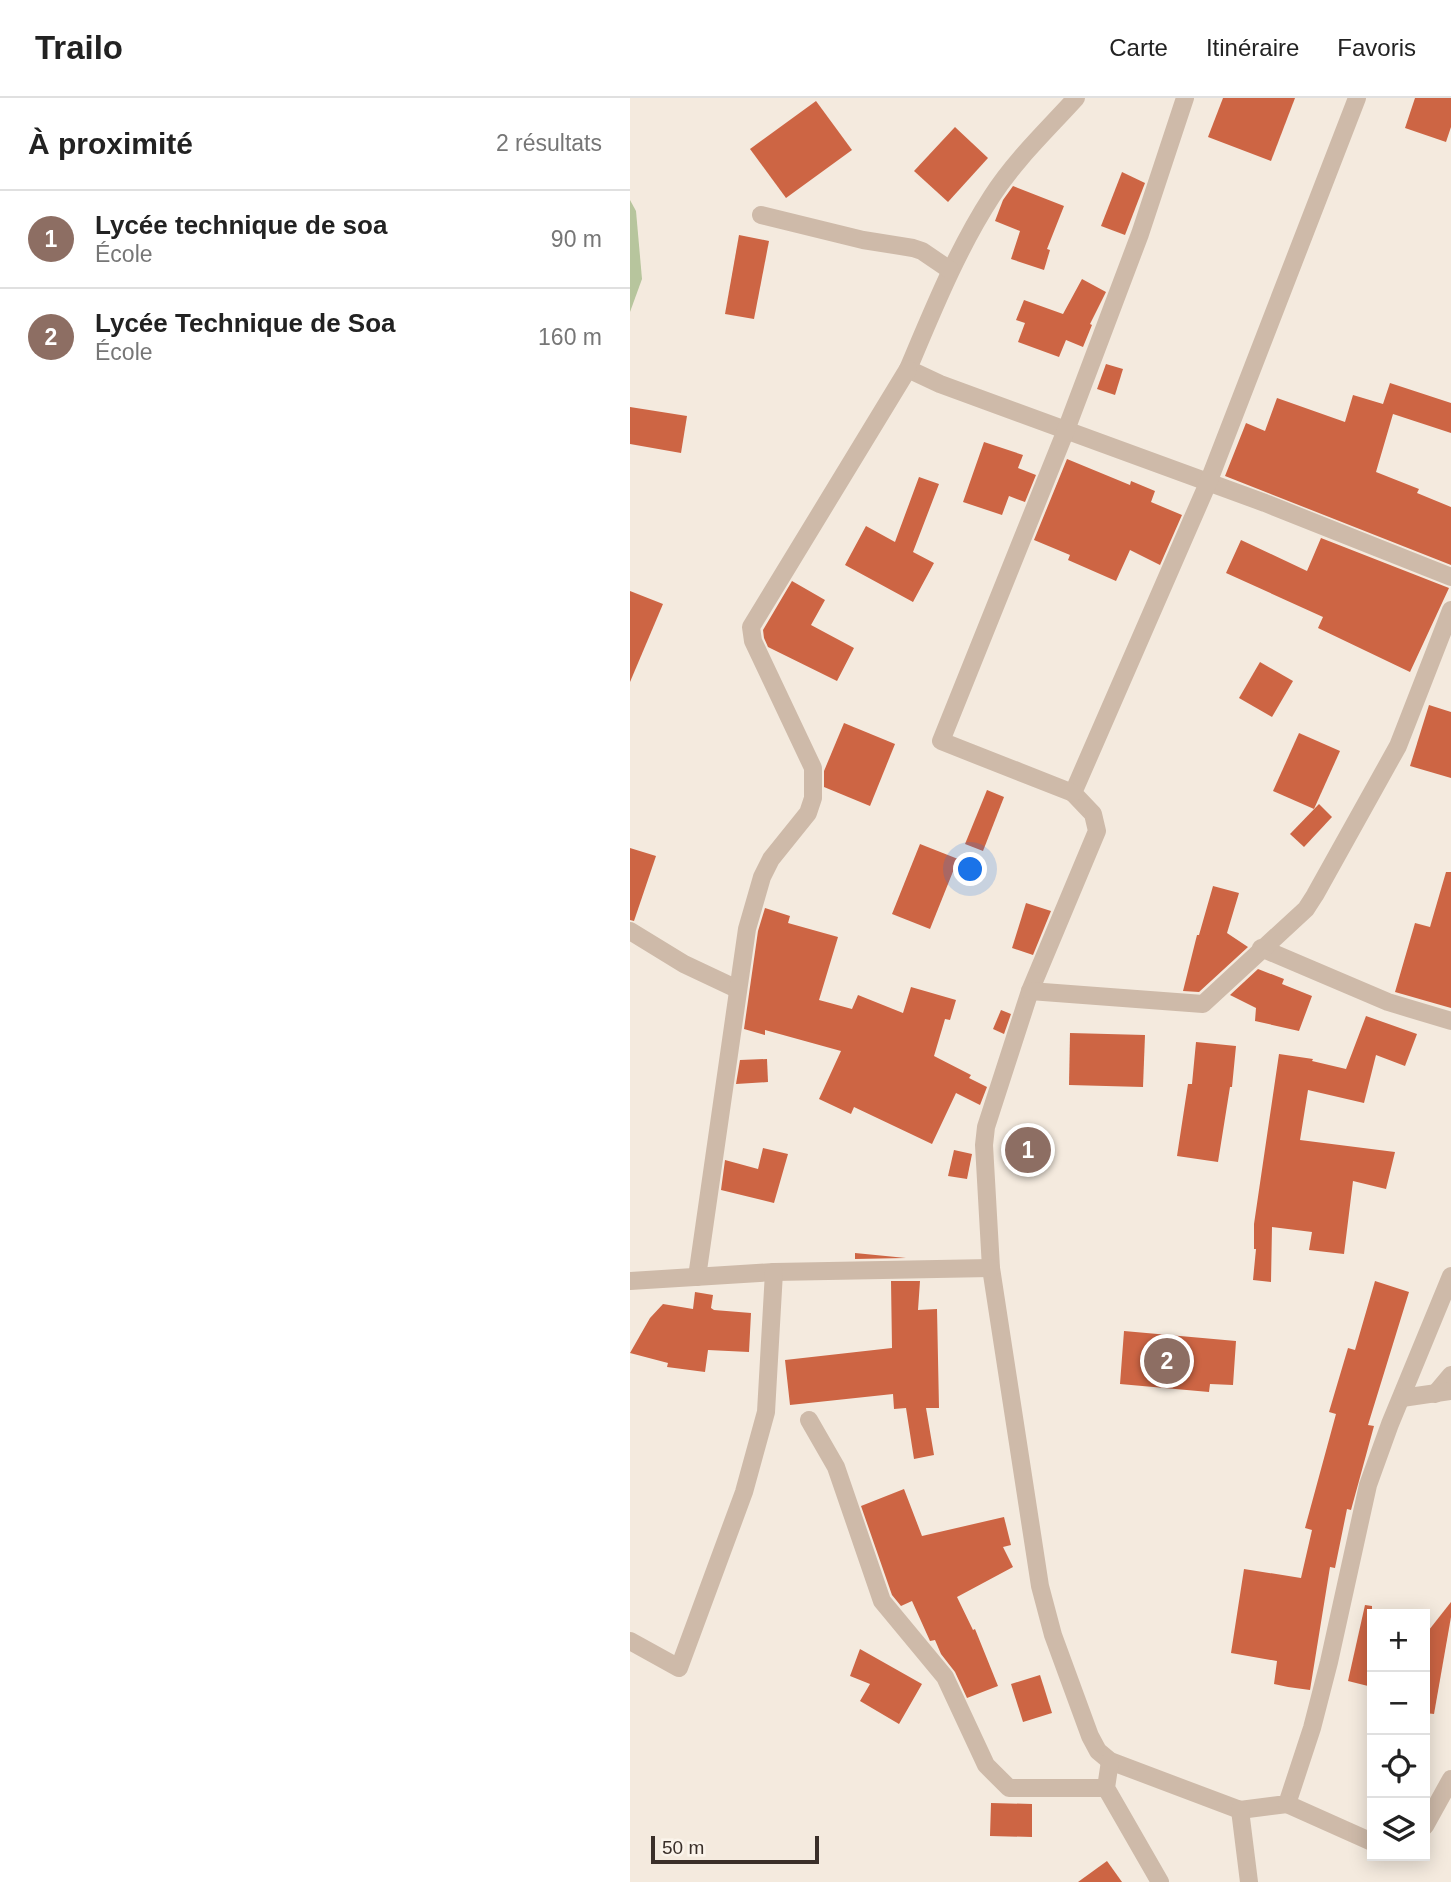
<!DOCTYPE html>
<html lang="fr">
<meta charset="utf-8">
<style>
body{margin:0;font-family:Helvetica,sans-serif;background:#f6f6f6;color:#222}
.controls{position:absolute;right:21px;bottom:21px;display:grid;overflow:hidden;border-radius:0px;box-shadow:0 4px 18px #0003}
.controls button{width:63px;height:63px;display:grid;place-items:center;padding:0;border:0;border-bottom:2px solid #e0e0e0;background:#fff;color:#222;font:35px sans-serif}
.scale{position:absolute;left:21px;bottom:18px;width:168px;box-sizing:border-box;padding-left:7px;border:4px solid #3a2f29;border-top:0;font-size:19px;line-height:24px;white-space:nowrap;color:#3a2f29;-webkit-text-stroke:5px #fbf4eb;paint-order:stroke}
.you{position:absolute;left:341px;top:772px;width:24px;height:24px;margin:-18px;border:5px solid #fff;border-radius:50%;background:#1a73e8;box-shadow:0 0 0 10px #1a73e833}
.badge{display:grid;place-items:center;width:46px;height:46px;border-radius:50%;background:#1a73e8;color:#fff;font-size:23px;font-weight:700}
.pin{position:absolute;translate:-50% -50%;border:4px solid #fff;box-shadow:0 2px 7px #0006}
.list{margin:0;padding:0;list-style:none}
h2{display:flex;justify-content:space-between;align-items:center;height:91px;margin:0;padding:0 28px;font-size:30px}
h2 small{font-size:23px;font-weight:400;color:#767676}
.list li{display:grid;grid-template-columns:46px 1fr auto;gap:21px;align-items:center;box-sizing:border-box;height:98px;padding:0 28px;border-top:2px solid #e0e0e0}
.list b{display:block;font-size:26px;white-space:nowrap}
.list p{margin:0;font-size:23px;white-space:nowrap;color:#767676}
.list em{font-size:23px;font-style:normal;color:#767676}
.icon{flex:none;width:38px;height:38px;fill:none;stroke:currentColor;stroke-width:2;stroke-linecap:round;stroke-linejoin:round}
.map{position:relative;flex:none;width:821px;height:1784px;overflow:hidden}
header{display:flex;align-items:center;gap:42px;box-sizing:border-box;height:98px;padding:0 35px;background:#fff;border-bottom:2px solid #e0e0e0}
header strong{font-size:33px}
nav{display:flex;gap:38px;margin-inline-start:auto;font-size:24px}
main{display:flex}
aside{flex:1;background:#fff}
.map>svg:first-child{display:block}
</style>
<header>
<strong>Trailo</strong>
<nav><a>Carte</a><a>Itinéraire</a><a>Favoris</a></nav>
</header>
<main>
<aside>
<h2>À proximité<small>2 résultats</small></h2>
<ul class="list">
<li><span class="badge" style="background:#8d6e63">1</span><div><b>Lycée technique de soa</b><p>École</p></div><em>90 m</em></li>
<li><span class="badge" style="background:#8d6e63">2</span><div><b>Lycée Technique de Soa</b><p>École</p></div><em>160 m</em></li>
</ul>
</aside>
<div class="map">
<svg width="821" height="1784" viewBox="0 0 821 1784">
<rect width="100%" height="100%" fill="#f4eade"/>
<!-- green -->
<polygon fill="#b7c59d" points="0,102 6,113 12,181 0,214"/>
<!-- building -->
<g fill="#cd6544">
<polygon points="593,0 665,0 641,63 578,39"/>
<polygon points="785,0 821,0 821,29 816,44 775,30"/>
<polygon points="186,3 222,52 156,100 120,51"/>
<polygon points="325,29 358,60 318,104 284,73"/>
<polygon points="492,74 515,85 495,137 471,128"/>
<polygon points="383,88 434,108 417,151 420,152 414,172 381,161 390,133 365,123 373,102"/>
<polygon points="109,137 139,143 124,221 95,216"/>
<polygon points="452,181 476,194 460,226 462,227 453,249 436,242 429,259 388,244 395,225 386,222 394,202 433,216"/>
<polygon points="476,266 493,271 485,297 467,291"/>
<polygon points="760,285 821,305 821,335 763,316 746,374 789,391 787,395 821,409 821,467 595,378 616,325 635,333 647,300 715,324 723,297 753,306"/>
<polygon points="0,309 57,318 51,355 0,346"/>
<polygon points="354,344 393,357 388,370 406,377 395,404 379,398 372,417 333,404"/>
<polygon points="437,361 500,387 501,383 525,393 521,404 552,417 530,467 500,452 486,483 438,462 440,457 404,442"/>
<polygon points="289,379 309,386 283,454 304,465 283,504 215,467 236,428 265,444"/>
<polygon points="691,440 819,490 780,574 688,530 693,519 596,475 611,442 677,473"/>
<polygon points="162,483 195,502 181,527 224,550 207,583 138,549 134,540 133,532"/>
<polygon points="0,493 33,506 0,584"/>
<polygon points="630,564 663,583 642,619 609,600"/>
<polygon points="799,607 821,614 821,680 780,668"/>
<polygon points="214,625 265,646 240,708 194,689 194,673"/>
<polygon points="669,635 710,653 684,711 643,693"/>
<polygon points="357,692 374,699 353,753 335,746"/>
<polygon points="689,706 702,719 674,749 660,736"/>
<polygon points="290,746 328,761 300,831 262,816"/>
<polygon points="0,750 26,758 4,823 0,822"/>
<polygon points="816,774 821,774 821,910 765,894 785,825 800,829"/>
<polygon points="583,788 609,795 597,835 618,849 569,894 553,893 567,837 569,837"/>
<polygon points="396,805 421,813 403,857 382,850"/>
<polygon points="135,810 160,818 158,825 208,839 189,902 222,911 228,897 273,915 281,889 326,902 320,922 315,921 304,958 341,977 339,980 357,989 350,1007 326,995 302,1046 224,1009 221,1016 189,1001 211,953 135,932 135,937 114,931 128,833"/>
<polygon points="628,871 654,881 652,886 682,898 669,933 625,923 626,910 600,897"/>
<polygon points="371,912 381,916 374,936 363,931"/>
<polygon points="736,918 787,936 775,968 746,957 734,1005 678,992 670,1042 765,1054 756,1091 723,1083 714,1156 679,1152 682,1134 642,1129 641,1184 623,1182 626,1151 624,1151 624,1126 649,956 683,961 682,963 716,971"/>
<polygon points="440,935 515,937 513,989 439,987"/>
<polygon points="566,944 606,948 602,989 600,989 588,1064 547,1058 558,986 562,986"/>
<polygon points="137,961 138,984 106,986 110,962"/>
<polygon points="133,1050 158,1056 144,1105 91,1092 95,1062 128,1071"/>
<polygon points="324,1052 342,1056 337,1081 318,1078"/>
<polygon points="225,1155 276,1160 225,1161"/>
<polygon points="261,1183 290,1183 288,1212 307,1211 309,1310 296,1310 304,1357 284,1361 276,1310 264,1311 263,1296 160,1307 155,1262 262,1250"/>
<polygon points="745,1183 779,1194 738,1327 744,1328 721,1412 717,1411 705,1470 700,1469 680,1592 658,1589 644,1586 647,1563 601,1555 614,1471 671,1480 682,1432 675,1430 706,1316 699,1314 718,1250 725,1252"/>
<polygon points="65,1194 83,1197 81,1210 84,1212 121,1215 119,1254 78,1252 75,1274 37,1269 38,1265 0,1255 20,1220 33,1206 63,1211"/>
<polygon points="494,1233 606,1243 603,1287 580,1286 579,1294 490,1286"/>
<polygon points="274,1391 292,1438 374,1419 381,1447 373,1449 383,1469 327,1499 343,1532 345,1531 368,1588 337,1600 325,1574 311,1556 305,1542 300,1543 282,1503 271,1508 262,1497 231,1408"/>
<polygon points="821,1504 821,1519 804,1616 795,1615 795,1537"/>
<polygon points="735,1507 742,1508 742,1589 718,1583"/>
<polygon points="230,1551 292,1586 269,1626 230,1603 240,1586 220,1578"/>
<polygon points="410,1577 422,1615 393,1624 381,1586"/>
<polygon points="361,1705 402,1706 402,1739 360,1738"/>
<polygon points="477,1763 492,1784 448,1784"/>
</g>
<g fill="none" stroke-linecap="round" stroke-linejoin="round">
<!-- street -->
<g stroke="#cebaa9" stroke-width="18">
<path d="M446,0C418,31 385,62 362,98C327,152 303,212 278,271L310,286L635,405L821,479"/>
<polyline points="727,0 578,385 443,695 463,716 467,733 400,893 356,1029 354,1047 361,1170 410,1488 423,1537 460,1638 468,1653 480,1663 610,1712 657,1706 682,1630 699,1564 738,1387 760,1326 821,1178"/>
<polyline points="131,117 233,142 283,150 292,153 320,172"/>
<polyline points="443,695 311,643 436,332 510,136 555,0"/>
<polyline points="0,833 54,866 107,891"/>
<polyline points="631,850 758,904 821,923"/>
<polyline points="400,893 573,906 676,811 685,797 768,648 821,512"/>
<polyline points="67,1179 117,831 132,779 141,761 178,715 183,700 183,670 123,543 121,529 278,271"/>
<polyline points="0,1183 144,1174 361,1170"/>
<polyline points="805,1296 821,1277"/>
<polyline points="772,1300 821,1293"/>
<polyline points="179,1322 206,1369 252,1503 315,1579 356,1667 379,1690 476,1690"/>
<polyline points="0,1543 49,1570 114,1394 136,1314 144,1174"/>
<polyline points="480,1663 476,1690 530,1784"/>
<polyline points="657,1706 742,1744"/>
<polyline points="610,1712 619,1784"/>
<polyline points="795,1728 821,1681"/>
</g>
</g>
</svg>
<div class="controls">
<button>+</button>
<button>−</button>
<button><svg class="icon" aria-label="locate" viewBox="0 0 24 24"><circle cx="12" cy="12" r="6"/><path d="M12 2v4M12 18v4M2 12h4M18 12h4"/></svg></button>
<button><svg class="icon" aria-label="layers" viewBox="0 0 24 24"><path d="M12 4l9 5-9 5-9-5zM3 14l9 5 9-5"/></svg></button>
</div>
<div class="scale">50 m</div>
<div class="you"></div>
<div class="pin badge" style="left:398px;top:1052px;background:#8d6e63">1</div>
<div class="pin badge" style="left:537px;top:1263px;background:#8d6e63">2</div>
</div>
</main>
